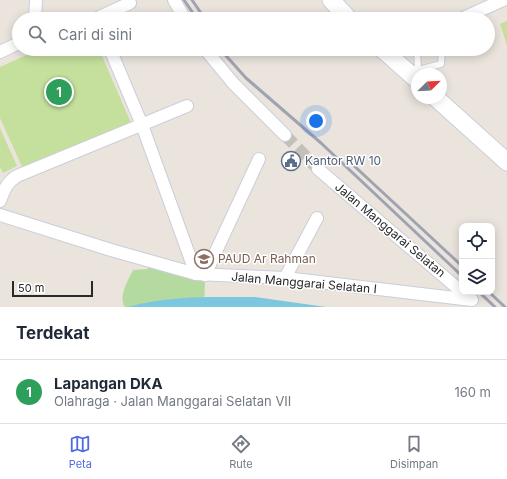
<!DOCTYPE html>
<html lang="id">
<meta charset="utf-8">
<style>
body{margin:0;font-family:Inter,sans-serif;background:#f6f6f7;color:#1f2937}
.controls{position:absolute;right:12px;bottom:12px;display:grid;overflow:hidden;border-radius:8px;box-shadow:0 2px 10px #0003}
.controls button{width:36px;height:36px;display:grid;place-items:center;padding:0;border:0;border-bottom:1px solid #e0e1e3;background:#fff;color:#1f2937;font:20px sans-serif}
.compass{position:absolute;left:411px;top:68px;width:36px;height:36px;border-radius:50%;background:#fff;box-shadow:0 2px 10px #0003;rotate:66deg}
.scale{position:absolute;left:12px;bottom:10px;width:81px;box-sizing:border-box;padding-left:4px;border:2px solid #292929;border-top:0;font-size:11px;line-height:14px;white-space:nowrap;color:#292929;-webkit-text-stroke:3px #fff;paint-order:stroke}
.you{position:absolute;left:316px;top:121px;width:14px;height:14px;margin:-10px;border:3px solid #fff;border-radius:50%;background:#1a73e8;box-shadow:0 0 0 6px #1a73e833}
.badge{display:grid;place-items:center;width:26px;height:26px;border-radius:50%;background:#4f6ce4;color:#fff;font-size:13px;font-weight:700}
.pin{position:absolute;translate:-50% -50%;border:2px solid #fff;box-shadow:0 1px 4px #0006}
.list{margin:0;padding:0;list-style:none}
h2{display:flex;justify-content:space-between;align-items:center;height:52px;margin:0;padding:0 16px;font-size:17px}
h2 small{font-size:13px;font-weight:400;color:#747a83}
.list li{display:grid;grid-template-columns:26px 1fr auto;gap:12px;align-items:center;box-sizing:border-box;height:64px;padding:0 16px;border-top:1px solid #e0e1e3}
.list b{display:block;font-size:15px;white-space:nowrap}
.list p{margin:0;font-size:13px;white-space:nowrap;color:#747a83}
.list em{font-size:13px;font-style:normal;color:#747a83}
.icon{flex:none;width:22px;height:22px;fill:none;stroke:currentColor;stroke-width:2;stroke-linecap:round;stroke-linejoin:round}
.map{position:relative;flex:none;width:507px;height:307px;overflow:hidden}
.search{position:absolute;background:#fff;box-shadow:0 2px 10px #0003;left:12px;right:12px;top:12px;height:44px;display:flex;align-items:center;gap:10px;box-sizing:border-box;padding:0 14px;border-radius:22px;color:#747a83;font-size:15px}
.sheet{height:116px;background:#fff}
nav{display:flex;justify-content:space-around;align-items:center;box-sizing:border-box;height:56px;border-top:1px solid #e0e1e3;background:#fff;font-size:11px;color:#747a83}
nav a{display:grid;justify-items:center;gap:2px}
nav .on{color:#4f6ce4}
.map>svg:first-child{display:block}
</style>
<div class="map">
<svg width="507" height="307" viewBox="0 0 507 307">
<rect width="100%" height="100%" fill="#eae4dd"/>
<!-- green -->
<path fill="#b4da9f" d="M154,266L205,282L204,307H125C118,297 128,280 133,270L147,269Z"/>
<!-- pitch -->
<g fill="#c4e09c">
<polygon points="507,21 507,45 500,24"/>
<polygon points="40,49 99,49 131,123 24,171 0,118 0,67"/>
<polygon points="0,128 17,166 3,173 0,167"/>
</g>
<!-- water -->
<path fill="#7cc6e0" d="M255,297L326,307H128C169,295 213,297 255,297Z"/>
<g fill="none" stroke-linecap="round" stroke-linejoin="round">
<!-- street-tunnel -->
<polyline stroke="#c3bfb9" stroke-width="12" stroke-dasharray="12 6" stroke-linecap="butt" points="285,135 318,169"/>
<!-- lane casing -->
<g stroke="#cbced9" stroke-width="8">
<g id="lane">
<polyline points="418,70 441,64 442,49"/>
<polyline points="415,72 418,70 417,49"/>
</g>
</g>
<!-- street casing -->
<g stroke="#cbced9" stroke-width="14">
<g id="street">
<polyline points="174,0 185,19"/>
<polyline points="35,19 36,0"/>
<polyline points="95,19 130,3"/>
<polyline points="461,19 503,0"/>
<polyline points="110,49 142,125 196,274"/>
<polyline points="205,49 233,83 285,135"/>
<polyline points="0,52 19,43"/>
<polyline points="318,169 462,292"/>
<path d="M0,201C4,190 7,182 17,176L187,106"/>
<polyline points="0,215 111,250 196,274 285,278 472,300"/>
<polyline points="205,275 259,159"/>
<polyline points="285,278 317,218"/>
</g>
</g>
<!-- secondary casing -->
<g stroke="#cbced9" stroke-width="19">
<g id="secondary">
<polyline points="331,0 349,19"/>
<polyline points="382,49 417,80"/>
<polyline points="436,98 507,162"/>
</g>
</g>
<!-- lane -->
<use href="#lane" stroke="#fff" stroke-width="6"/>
<!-- street -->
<use href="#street" stroke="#fff" stroke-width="12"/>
<!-- secondary -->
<use href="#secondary" stroke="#fff" stroke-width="17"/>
<!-- rail -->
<g stroke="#a0a3b1" stroke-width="3">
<polyline points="184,0 197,19"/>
<polyline points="192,0 205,19"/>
<polyline points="220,49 246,78 321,143 462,276"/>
<polyline points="351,163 462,266"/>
<polyline points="479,292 495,307"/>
<polyline points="489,292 505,307"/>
</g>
</g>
<!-- icons -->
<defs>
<g id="civic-ring" transform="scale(1)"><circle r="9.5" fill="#fff" stroke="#5c6f8a" stroke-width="1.5"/><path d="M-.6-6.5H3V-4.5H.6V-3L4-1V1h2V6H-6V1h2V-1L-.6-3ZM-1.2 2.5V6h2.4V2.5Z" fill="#5c6f8a"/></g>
<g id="school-ring" transform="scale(1)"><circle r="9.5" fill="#fff" stroke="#8d6e63" stroke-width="1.5"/><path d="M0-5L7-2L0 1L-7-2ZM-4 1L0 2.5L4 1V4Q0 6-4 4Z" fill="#8d6e63"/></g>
</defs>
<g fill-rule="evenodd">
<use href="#civic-ring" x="291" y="161"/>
<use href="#school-ring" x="204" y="259"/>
</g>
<g text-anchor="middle" stroke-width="3" stroke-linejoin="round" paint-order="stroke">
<!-- service labels -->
<g font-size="12" fill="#4e5e75" stroke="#fff" text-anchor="start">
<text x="305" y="165">Kantor RW 10</text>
</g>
<!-- street labels -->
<g font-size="12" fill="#292929" stroke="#fff">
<text transform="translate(390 230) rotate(40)" y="4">Jalan Manggarai Selatan</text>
<text transform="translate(304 283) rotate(5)" y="4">Jalan Manggarai Selatan I</text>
</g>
<!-- education labels -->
<g font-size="12" fill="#785e54" stroke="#fff" text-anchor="start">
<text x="218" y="263">PAUD Ar Rahman</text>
</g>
</g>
</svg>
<div class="controls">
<button><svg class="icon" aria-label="locate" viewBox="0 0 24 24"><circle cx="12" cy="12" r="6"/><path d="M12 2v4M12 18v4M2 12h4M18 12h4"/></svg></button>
<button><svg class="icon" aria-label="layers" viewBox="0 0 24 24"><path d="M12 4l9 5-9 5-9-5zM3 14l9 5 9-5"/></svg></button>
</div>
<svg class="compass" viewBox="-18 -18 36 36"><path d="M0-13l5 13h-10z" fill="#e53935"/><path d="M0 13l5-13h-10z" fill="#747a83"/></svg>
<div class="scale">50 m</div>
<div class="you"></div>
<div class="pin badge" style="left:59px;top:92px;background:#2e9e5b">1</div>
<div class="search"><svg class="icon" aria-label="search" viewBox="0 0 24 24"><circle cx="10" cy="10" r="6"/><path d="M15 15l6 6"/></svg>Cari di sini</div>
</div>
<section class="sheet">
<h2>Terdekat<small></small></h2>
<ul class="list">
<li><span class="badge" style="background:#2e9e5b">1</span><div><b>Lapangan DKA</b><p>Olahraga · Jalan Manggarai Selatan VII</p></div><em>160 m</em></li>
</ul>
</section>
<nav>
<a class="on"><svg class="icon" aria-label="map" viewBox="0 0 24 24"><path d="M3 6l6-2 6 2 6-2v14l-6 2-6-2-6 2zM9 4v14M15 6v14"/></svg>Peta</a>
<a><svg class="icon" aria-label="directions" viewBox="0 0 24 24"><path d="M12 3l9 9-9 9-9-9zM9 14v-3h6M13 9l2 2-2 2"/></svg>Rute</a>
<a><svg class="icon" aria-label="saved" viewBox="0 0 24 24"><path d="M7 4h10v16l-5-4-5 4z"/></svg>Disimpan</a>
</nav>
